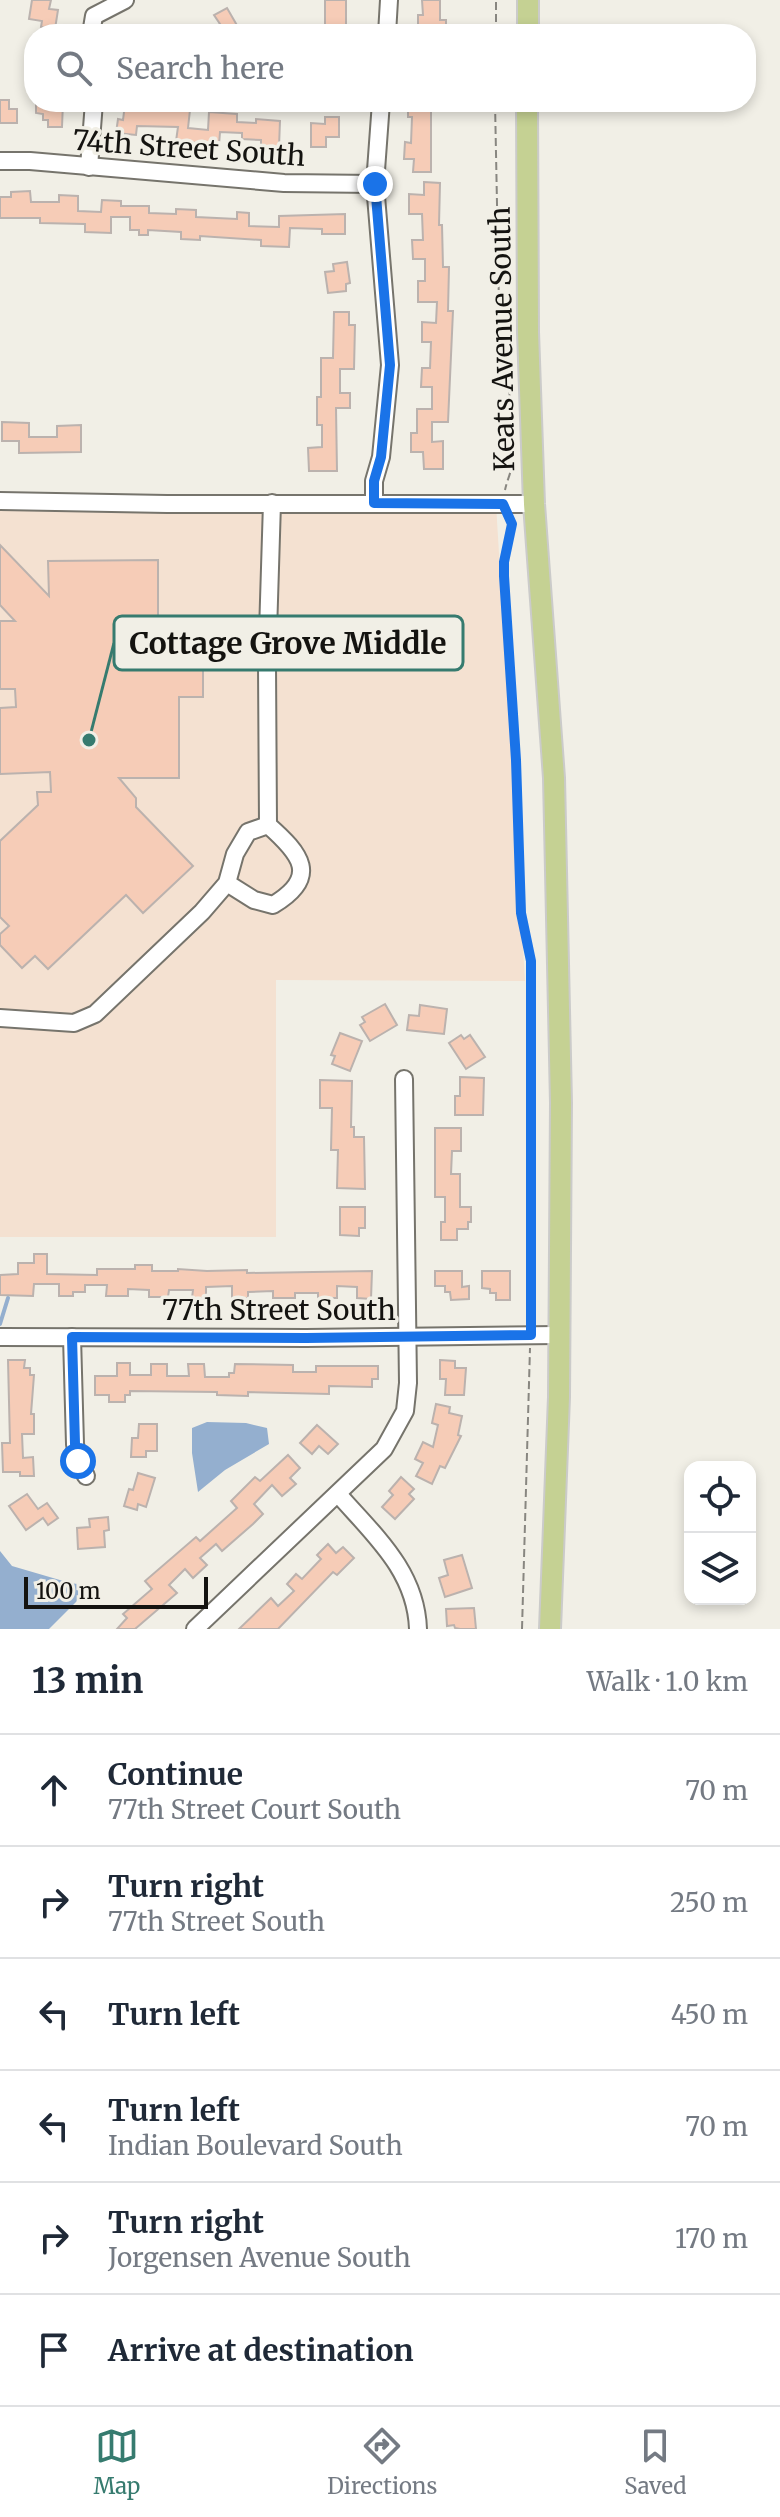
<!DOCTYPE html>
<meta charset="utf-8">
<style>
body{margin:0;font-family:Merriweather,serif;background:#f6f6f7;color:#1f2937}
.controls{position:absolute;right:24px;bottom:24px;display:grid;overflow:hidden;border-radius:16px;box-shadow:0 4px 12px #0003}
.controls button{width:72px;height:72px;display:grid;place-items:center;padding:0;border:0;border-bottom:2px solid #e0e1e3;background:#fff;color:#1f2937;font:40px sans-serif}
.scale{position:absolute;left:24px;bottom:20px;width:184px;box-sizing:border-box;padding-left:8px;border:4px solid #141310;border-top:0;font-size:22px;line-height:28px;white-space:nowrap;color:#141310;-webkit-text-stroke:6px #f1efe6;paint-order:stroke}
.stop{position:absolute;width:24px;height:24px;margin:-18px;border:6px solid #1a73e8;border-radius:50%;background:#fff}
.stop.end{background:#1a73e8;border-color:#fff;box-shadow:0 2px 8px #0008}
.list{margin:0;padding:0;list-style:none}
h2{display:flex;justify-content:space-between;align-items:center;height:104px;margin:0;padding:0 32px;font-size:34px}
h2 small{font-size:26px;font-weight:400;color:#747a83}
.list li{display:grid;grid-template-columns:52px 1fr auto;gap:24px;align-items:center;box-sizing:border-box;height:112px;padding:0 32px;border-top:2px solid #e0e1e3}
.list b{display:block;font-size:30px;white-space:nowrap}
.list p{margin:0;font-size:26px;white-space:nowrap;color:#747a83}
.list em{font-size:26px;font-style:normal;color:#747a83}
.icon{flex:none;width:44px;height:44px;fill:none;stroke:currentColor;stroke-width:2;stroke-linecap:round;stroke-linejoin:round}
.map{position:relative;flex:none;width:780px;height:1629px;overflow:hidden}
.search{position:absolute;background:#fff;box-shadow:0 4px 12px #0003;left:24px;right:24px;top:24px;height:88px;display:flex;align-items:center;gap:20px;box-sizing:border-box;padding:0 28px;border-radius:32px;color:#747a83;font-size:30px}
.sheet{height:776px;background:#fff}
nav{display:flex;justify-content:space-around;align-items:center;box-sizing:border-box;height:112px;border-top:2px solid #e0e1e3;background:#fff;font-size:22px;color:#747a83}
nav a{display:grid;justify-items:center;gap:4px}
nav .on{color:#367b6f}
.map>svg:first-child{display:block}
</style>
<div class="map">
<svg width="780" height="1629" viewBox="0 0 780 1629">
<rect width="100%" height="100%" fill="#f1efe6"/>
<!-- education -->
<polygon fill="#f4e1d1" points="0,501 496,504 525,981 276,980 276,1237 0,1237"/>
<!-- water -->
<g fill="#94afcf">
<polygon points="207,1422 246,1423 267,1428 269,1444 225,1470 198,1492 192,1453 192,1428"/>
<polygon points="0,1551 12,1566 70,1583 92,1586 49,1629 0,1629"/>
</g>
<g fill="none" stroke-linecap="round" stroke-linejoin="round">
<!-- stream -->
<polyline stroke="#94afcf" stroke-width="4" points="0,1324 8,1298"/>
</g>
<!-- building -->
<g fill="#f6ccb7" stroke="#bbb2ae" stroke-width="2">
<polygon points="32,0 51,0 49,9 58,10 55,29 41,27 42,21 29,19"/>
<rect x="325" y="0" width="21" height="34"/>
<polygon points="422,0 440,0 440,20 446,20 446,34 418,34 418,15 423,15"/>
<polygon points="227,8 242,34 203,34 220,24 214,15"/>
<polygon points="0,100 9,100 9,109 17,109 17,123 0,123"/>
<polygon points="36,102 63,102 62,127 48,127 48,120 43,120 43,114 36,113"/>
<polygon points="408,102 431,104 431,172 413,172 414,159 404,159 405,142 411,143 412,117 408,117"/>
<polygon points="125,104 190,110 188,128 208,130 209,112 237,114 237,122 256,123 256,119 280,121 279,147 261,146 261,140 242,139 242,133 220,132 219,145 176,141 178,127 137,126 136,135 116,133 118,119 123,120"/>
<polygon points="325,117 339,117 339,137 326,137 326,147 311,147 311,123 325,124"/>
<polygon points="424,182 440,183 439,225 442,225 443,267 449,267 448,311 453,311 448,422 432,422 432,442 443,441 443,469 424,469 423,452 411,452 411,433 417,433 417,409 432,409 432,387 421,387 422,368 430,368 431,342 422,342 422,322 436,323 437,302 418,302 418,281 425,281 425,259 413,259 412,240 423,240 422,214 409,214 409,194 424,195"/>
<polygon points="30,191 31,202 59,202 59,195 78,196 78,211 101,212 102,200 121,201 121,206 149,206 149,213 176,214 176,209 196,210 196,217 237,219 237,212 249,213 249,226 279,227 279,216 345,214 345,234 322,234 322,229 290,228 289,247 261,246 261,240 200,236 200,240 181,239 181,232 148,230 148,235 139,235 139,230 130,230 130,217 111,217 111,233 85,232 85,224 40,223 40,218 0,218 0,197 11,197 11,192"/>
<polygon points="347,262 350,283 346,284 346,291 328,293 325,272 334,271 333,264"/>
<polygon points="334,312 349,312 349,325 355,325 354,369 340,369 340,393 350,393 350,408 336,408 337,471 309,471 308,448 322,447 322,425 317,425 317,397 321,397 321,358 333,358"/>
<polygon points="2,422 29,423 29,437 57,437 57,426 81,425 81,452 19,453 19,441 2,441"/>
<polygon points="0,545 49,596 48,561 158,560 158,617 203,617 203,697 179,697 179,778 119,778 136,798 136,807 193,866 143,913 126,895 48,969 35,956 22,968 0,945 0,934 9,926 0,917 0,841 38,805 37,792 51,792 50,772 0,774 0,708 16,707 15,689 0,689 0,621 15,621 0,605"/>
<polygon points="385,1004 397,1025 370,1041 360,1025 365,1022 362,1017"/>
<polygon points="420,1005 447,1009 444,1034 407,1030 409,1015 419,1016"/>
<polygon points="340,1033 362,1041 350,1071 332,1064 335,1056 331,1055"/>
<polygon points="461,1035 464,1039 470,1035 485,1057 466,1069 449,1043"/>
<polygon points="460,1077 484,1078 483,1115 455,1115 455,1096 460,1096"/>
<polygon points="320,1080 352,1081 351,1127 354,1127 354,1137 364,1137 365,1189 337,1188 338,1150 331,1150 332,1108 320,1108"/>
<polygon points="435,1128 461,1128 461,1151 452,1151 451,1174 460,1174 460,1207 471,1207 471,1222 468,1222 468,1229 457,1229 457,1240 441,1240 441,1222 445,1222 445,1197 435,1197"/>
<polygon points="340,1207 365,1207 365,1228 359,1228 359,1236 340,1235"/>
<polygon points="34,1254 47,1254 47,1274 97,1275 97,1269 135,1269 135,1265 152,1265 152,1271 178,1271 178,1269 207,1271 247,1270 247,1273 372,1271 371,1299 357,1298 357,1287 337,1286 337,1298 318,1298 318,1293 295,1293 295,1298 273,1298 273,1291 248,1292 248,1298 232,1298 232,1286 206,1287 206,1298 192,1298 193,1290 169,1290 168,1297 149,1297 149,1290 128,1289 128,1296 106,1296 107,1285 85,1285 85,1292 73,1292 73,1296 59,1296 59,1284 34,1284 33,1296 0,1295 0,1275 18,1274 18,1263 34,1263"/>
<polygon points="435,1271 462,1271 462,1287 469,1286 469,1299 451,1300 450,1292 445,1292 445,1286 435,1286"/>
<polygon points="482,1271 510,1271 510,1300 496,1300 496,1293 490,1293 490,1289 482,1288"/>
<polygon points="8,1360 25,1360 24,1368 30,1368 30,1375 34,1375 31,1414 34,1414 34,1434 22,1434 23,1458 33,1457 34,1476 20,1476 20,1472 3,1472 2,1443 10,1443"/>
<polygon points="440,1360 455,1361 455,1368 466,1368 464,1395 445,1395 446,1379 440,1379"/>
<polygon points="117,1363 130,1363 130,1375 151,1375 151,1364 167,1364 167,1376 189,1376 188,1364 204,1364 205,1377 229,1377 229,1373 234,1373 235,1364 293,1365 293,1372 316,1372 316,1366 378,1366 378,1379 372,1379 372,1387 329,1386 329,1394 248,1392 248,1396 217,1395 217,1392 130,1391 130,1395 125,1395 125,1402 109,1402 109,1395 95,1395 95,1376 117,1376"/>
<polygon points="436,1404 450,1407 449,1413 462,1416 458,1435 461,1436 445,1468 440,1466 432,1484 416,1476 423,1463 415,1459 423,1442 433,1447 438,1425 432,1423"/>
<polygon points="139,1424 157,1424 157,1451 146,1451 146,1457 131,1457 132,1438 138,1438"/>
<polygon points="317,1425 338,1444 328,1454 319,1446 312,1454 300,1443"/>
<polygon points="288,1455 300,1468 290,1478 296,1484 282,1496 272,1485 254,1504 263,1514 253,1524 222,1551 216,1544 200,1558 207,1565 193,1578 185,1569 169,1585 177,1593 135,1629 117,1629 127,1618 123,1614 152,1589 145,1581 196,1537 200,1541 237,1508 231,1501 255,1477 260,1481"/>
<polygon points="138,1473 155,1478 146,1507 138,1504 137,1510 124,1506 129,1489 133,1490"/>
<polygon points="401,1477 414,1489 409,1494 414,1499 395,1519 382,1507 393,1495 389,1491"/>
<polygon points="27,1494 38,1509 47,1503 58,1518 48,1525 43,1518 26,1530 9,1506"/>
<polygon points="108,1517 109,1530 104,1531 105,1547 78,1549 77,1528 90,1527 89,1519"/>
<polygon points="328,1544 336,1553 343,1547 354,1558 337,1575 333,1572 278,1629 239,1629 271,1598 278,1606 294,1591 287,1584 296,1574 302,1579 321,1559 317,1555"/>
<polygon points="462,1555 472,1588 445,1597 439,1578 448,1575 444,1560"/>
<polygon points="474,1608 476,1629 460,1629 455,1628 454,1625 447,1626 446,1609"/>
</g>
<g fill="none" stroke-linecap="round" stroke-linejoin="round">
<!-- minor casing -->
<g stroke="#76746c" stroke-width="20">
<g id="minor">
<polyline points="91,34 94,16 125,0"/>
<polyline points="387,34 389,0"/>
<polyline points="0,161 30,161 284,183 375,184"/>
<polyline points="89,167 94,102"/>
<polyline points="0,501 167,504 534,504"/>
<polyline points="374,503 374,481 381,457 390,365 375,184 381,102"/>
<polyline points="268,825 267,665 272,503"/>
<path d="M0,1018L74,1023L95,1014L202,912L227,883L235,854L248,832L268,825C301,854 320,877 273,905L254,900L227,883"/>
<polyline points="0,1337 306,1338 559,1335"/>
<polyline points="72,1337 75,1444 78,1461 86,1476"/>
<path d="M338,1494C374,1535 416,1571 418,1629"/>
<polyline points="195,1629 384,1449 405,1411 408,1383 404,1079"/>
</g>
</g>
<!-- major casing -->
<g stroke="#cbcbca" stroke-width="24">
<g id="major">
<polyline points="528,34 528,0"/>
<polyline points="527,102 528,332 534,504 554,778 561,1103 559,1397 550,1629"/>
</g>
</g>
<!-- path -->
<g stroke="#888680" stroke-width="2" stroke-dasharray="8 4" stroke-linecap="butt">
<polyline points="496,34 496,0"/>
<path d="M495,102L499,306L508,350L512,463C511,474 507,480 505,490"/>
<polyline points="510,519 512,524 504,562 504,576 516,760 521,913 531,961 531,1322"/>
<polyline points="522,1629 530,1348"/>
</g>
<!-- minor -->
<use href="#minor" stroke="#fff" stroke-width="16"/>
<!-- major -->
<use href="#major" stroke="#c5d193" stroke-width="20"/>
</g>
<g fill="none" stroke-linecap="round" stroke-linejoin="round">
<!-- route -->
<polyline stroke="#1a73e8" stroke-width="10" points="78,1461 75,1444 72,1337 306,1338 531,1335 531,961 521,913 516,760 504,576 504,562 512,524 503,504 374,503 374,481 381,457 390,365 375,184"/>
</g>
<g text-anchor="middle" stroke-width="7" stroke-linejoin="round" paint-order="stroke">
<!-- street labels -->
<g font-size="28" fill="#141310" stroke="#f1efe6">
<text transform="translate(189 148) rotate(4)" y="10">74th Street South</text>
<text transform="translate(502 339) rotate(-91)" y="10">Keats Avenue South</text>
<text x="279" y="1320">77th Street South</text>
</g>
</g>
<!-- callouts -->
<path fill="none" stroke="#367b6f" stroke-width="3" d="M89 740L114 643"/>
<circle fill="#367b6f" stroke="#f1efe6" stroke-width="3" cx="89" cy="740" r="8"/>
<rect fill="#f1efe6" stroke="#367b6f" stroke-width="3" x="114" y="616" width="349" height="54" rx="8"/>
<g font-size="30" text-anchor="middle" font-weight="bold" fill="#141310">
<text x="288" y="654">Cottage Grove Middle</text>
</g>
</svg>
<div class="controls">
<button><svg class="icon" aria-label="locate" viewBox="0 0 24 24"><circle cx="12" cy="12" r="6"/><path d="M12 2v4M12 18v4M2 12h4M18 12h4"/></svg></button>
<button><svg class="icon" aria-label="layers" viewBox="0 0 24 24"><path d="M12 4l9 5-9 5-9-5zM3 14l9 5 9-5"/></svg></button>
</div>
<div class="scale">100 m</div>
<div class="stop" style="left:78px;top:1461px"></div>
<div class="stop end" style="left:375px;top:184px"></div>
<div class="search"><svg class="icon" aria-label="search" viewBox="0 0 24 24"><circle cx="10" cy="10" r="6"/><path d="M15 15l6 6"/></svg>Search here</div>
</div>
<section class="sheet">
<h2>13 min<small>Walk · 1.0 km</small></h2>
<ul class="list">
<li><svg class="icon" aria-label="ahead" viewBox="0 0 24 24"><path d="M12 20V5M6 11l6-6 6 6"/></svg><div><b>Continue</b><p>77th Street Court South</p></div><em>70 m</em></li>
<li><svg class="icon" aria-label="right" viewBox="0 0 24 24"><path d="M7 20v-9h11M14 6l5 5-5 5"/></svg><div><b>Turn right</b><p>77th Street South</p></div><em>250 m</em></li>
<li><svg class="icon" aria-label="left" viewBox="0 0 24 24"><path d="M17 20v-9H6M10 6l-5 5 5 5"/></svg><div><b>Turn left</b></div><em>450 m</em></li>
<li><svg class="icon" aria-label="left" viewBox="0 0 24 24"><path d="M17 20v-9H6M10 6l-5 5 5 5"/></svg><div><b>Turn left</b><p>Indian Boulevard South</p></div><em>70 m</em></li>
<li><svg class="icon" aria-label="right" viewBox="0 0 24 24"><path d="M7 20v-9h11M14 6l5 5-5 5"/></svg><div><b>Turn right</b><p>Jorgensen Avenue South</p></div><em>170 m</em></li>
<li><svg class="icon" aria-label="arrive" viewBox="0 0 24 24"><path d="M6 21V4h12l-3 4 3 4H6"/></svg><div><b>Arrive at destination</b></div></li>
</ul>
</section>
<nav>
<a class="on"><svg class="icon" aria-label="map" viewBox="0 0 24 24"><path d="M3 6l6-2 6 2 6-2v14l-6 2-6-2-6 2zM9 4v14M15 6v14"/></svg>Map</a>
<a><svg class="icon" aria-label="directions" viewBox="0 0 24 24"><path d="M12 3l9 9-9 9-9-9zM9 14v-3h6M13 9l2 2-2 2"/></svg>Directions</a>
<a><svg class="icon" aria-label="saved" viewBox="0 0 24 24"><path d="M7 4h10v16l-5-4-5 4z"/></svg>Saved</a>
</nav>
